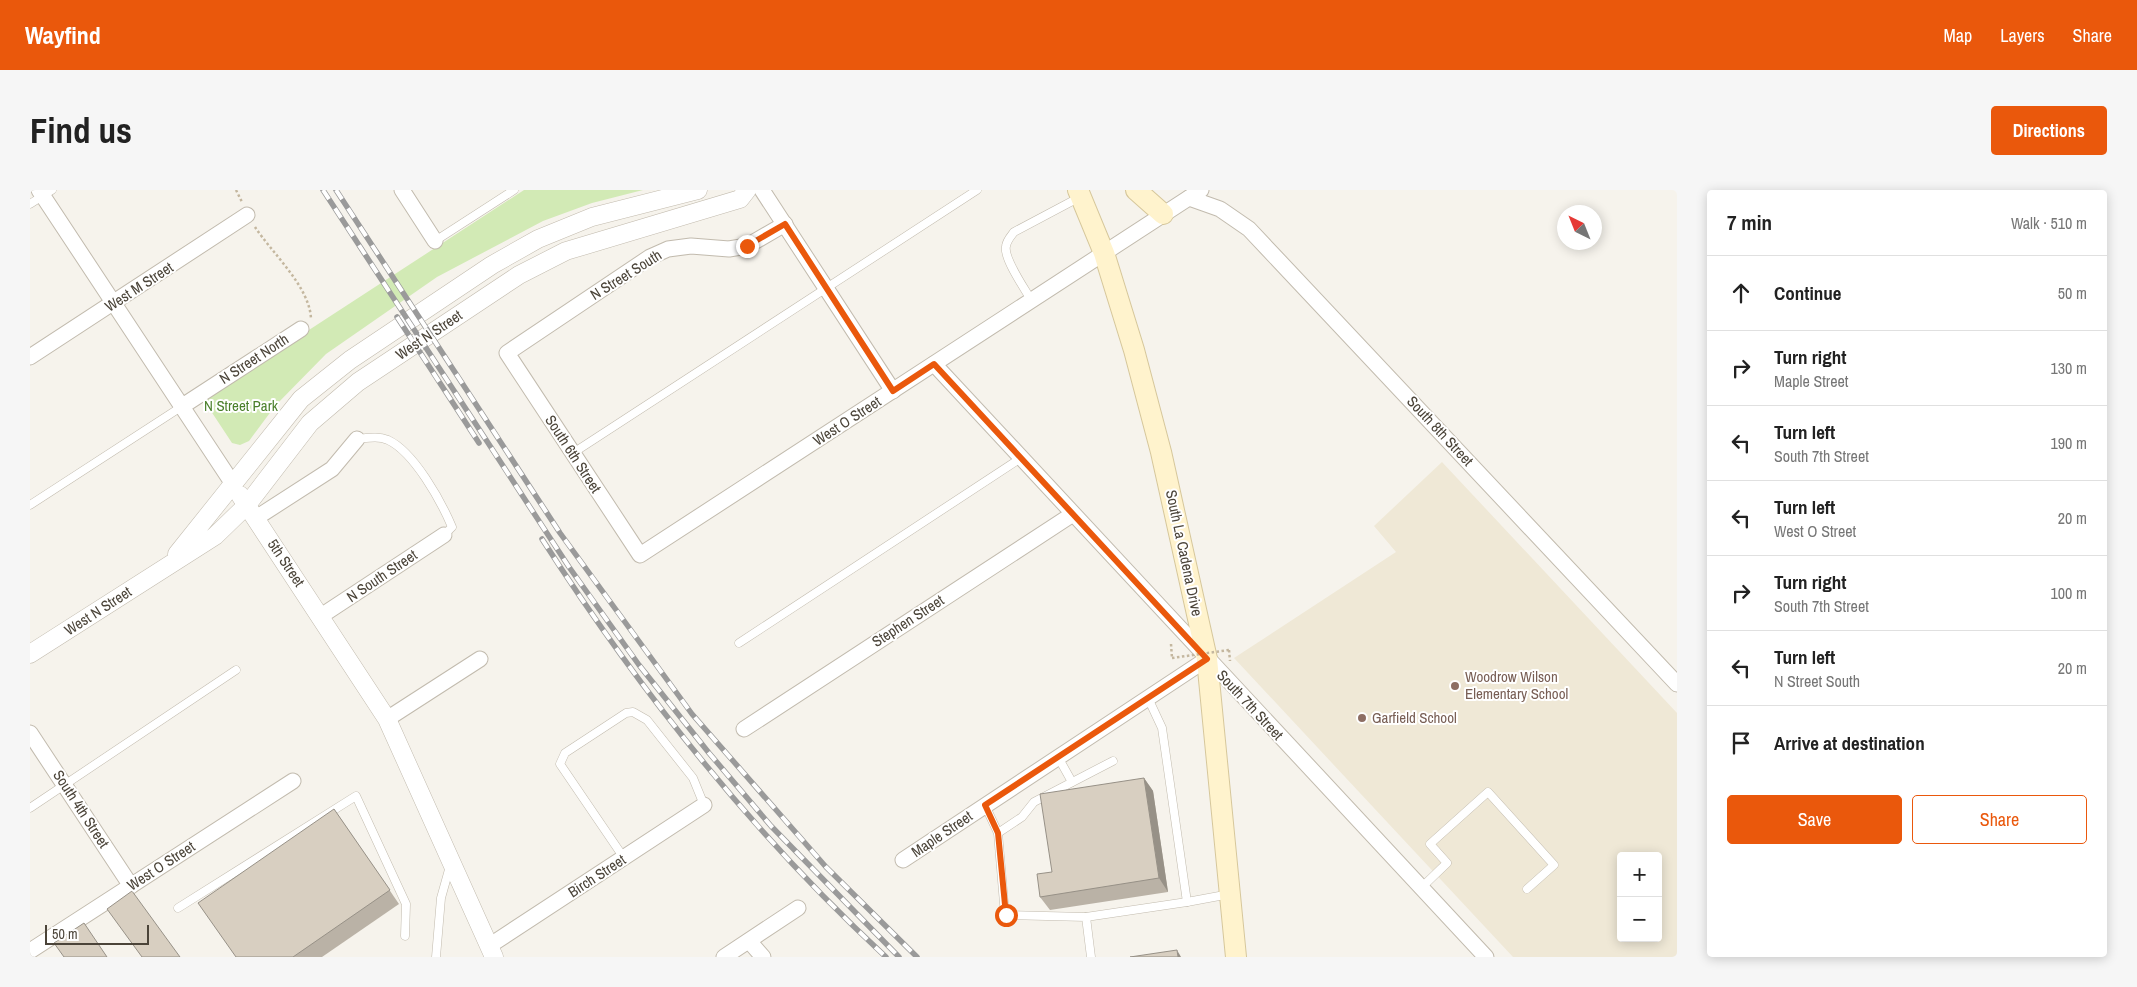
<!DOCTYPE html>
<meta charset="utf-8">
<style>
body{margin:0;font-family:"Archivo Narrow",sans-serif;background:#f6f6f6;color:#222}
.controls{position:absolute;right:15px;bottom:15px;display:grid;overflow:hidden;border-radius:5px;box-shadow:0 2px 12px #0003}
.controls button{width:45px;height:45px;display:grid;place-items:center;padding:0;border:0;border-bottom:1px solid #e0e0e0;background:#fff;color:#222;font:25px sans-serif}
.compass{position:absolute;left:1527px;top:15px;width:45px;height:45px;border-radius:50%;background:#fff;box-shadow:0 2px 12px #0003;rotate:317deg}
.scale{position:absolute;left:15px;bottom:12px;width:104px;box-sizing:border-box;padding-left:5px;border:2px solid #4b4439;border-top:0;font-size:14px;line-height:18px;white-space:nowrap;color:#4b4439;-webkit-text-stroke:4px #fff;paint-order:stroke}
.stop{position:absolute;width:15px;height:15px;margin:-11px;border:4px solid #ea580c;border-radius:50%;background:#fff}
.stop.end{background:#ea580c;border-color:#fff;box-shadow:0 1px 5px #0008}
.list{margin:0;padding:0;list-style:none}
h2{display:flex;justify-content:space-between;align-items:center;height:65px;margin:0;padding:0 20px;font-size:21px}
h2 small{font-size:16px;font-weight:400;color:#767676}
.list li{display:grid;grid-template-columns:32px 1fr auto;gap:15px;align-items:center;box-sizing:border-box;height:75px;padding:0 20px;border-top:1px solid #e0e0e0}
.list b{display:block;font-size:19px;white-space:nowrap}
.list p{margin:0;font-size:16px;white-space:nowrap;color:#767676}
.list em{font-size:16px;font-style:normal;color:#767676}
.actions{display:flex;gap:10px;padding:15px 20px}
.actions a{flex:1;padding:11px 0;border:1px solid #ea580c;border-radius:5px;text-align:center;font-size:18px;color:#ea580c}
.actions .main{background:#ea580c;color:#fff}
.icon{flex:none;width:28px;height:28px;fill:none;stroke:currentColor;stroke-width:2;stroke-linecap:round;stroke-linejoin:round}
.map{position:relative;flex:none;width:1647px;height:767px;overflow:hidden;border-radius:5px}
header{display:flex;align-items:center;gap:30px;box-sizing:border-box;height:70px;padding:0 25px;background:#ea580c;color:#fff}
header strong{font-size:24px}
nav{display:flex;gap:28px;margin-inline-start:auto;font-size:18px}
.intro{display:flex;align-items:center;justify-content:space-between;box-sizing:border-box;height:120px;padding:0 30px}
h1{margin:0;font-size:35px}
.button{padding:12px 22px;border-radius:5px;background:#ea580c;color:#fff;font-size:18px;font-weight:700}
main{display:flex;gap:30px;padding:0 30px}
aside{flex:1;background:#fff;border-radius:5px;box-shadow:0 2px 12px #0003}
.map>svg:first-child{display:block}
</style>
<header>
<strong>Wayfind</strong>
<nav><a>Map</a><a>Layers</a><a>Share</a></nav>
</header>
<div class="intro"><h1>Find us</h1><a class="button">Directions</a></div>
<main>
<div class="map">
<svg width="1647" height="767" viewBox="0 0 1647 767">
<rect width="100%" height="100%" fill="#f6f3ec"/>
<!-- education -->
<path fill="#efe8d6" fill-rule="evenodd" d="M1412,272L1647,523V767H1483L1204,468L1366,362L1344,336ZM1591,666H1628V748H1591Z"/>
<!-- green -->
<polygon fill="#d2eab5" points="494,0 613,0 562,13 513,31 407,87 296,164 245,216 219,251 210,255 202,253 173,209"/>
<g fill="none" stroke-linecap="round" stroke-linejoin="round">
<!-- service casing -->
<g stroke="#c2bbae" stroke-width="9">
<g id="service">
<polyline points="0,14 22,0"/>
<polyline points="405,51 484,0"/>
<path d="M1001,110C995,99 973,68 976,56C977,50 981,46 984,42L1050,7"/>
<path d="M327,249C338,248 348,246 358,250C384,262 411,311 422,337L414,345"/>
<polyline points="543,263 947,0"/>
<polyline points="0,315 151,217"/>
<polyline points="709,453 991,268"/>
<polyline points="1118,508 1132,538 1157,712 1200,704"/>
<polyline points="1028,567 1042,592"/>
<polyline points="955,615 968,643 975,725 1056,727 1061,767"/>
<polyline points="0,618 206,480"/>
<polyline points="968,643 992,627 1004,612 1083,571"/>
<polyline points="594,668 530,574 535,563 596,523 603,522 617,530 663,588 674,615"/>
<polyline points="1391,698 1417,673 1400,654 1458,602 1524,675 1497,699"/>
<polyline points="148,718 326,606 376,714 375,746"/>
<polyline points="1056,727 1157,712"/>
<polyline points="406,767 411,708 420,676"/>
</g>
</g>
<!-- minor casing -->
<g stroke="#c2bbae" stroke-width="17">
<g id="minor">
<polyline points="9,0 203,294"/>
<polyline points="372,0 405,51"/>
<polyline points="732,0 863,201"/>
<polyline points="1159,8 1190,19 1219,39 1647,494"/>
<polyline points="755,34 717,56 699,59 661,56 638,59 620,67 477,163 610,365 1171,0"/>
<polyline points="0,167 217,25"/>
<polyline points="904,174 1456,767"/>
<polyline points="151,217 271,139"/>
<polyline points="226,328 302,279 327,249"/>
<polyline points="291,426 414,345"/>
<polyline points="357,529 450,469"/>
<polyline points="714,539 1043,324"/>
<polyline points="0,543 101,696"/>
<polyline points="873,670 1177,469"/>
<polyline points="719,751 733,767"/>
<polyline points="459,756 674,615"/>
<polyline points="0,761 263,591"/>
<polyline points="694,767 768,718"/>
</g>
</g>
<!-- tertiary casing -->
<g stroke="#c2bbae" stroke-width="19">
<g id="tertiary">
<polyline points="210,305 357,529 464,767"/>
<polyline points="147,364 271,209 320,170 462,75 508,49 562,27 668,0"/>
<polyline points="0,464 185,346 217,315 280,233 328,192 489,85 536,61 710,9 717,0"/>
</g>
</g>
<!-- secondary casing -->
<g stroke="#d6c79b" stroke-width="22">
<g id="secondary">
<polyline points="1048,0 1074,63 1104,160 1131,262 1177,469 1206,767"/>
<polyline points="1106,0 1133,24"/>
</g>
</g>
<!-- path -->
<g stroke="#c4b79f" stroke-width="2.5" stroke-dasharray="2.5 2.5" stroke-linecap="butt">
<polyline points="206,0 212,12"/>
<path d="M225,37C242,63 280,97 281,129"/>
<polyline points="1141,454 1142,468"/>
<polyline points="1199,460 1200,471"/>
</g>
<!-- service -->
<use href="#service" stroke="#fff" stroke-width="8"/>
<!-- minor -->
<use href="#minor" stroke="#fff" stroke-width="15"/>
<!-- tertiary -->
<use href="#tertiary" stroke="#fff" stroke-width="18"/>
<!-- secondary -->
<use href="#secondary" stroke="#fff3cd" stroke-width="20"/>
<!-- rail casing -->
<g stroke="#9a9a9a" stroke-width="5.5">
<g id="rail">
<polyline points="293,0 539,377 609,475 679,563 741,636 869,767"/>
<polyline points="306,0 530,343 662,524 796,677 887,767"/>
<polyline points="367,127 449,253"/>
<path d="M512,349C609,500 724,645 856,767"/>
</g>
</g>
<!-- rail -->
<use href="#rail" stroke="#fff" stroke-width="4" stroke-dasharray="11" stroke-linecap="butt"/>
<!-- path-bridge -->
<polyline stroke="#c4b79f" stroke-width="2.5" stroke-dasharray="2.5 2.5" stroke-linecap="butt" points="1142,468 1199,460"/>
</g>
<!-- wall -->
<g fill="#bab2a6">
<polygon points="1114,588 1123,601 1138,702 1020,720 1010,707 1022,682"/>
<polygon points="304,619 369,714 292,767 206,767"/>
</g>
<!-- shaded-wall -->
<g fill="#979187">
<polygon points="1114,588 1123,601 1138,702 1129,688"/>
<polygon points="1147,760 1151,767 1148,767"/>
</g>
<!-- building -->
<g fill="#d8cfc1" stroke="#979187">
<polygon points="1114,588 1129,688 1010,707 1007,684 1022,682 1010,604"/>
<polygon points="304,619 360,700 263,767 206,767 168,713"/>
<polygon points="102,701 150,767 112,767 77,719"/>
<polygon points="54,733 77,767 34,767 24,753"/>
<polygon points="1147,760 1148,767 1100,767"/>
</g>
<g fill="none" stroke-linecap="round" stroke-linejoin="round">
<!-- route -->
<polyline stroke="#ea580c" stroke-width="6" points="717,56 755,34 863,201 904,174 1177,469 955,615 968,643 976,725"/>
</g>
<!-- markers -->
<g fill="#8d6e63" stroke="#fff" stroke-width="2">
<circle cx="1425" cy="496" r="5"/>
<circle cx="1332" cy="528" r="5"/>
</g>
<g text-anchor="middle" stroke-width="4" stroke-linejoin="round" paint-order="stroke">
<!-- street labels -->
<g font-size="15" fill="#4b4439" stroke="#fff">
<text transform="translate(596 85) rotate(-32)" y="5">N Street South</text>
<text transform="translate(109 97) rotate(-33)" y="5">West M Street</text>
<text transform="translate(399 145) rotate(-34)" y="5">West N Street</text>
<text transform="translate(224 169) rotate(-33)" y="5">N Street North</text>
<text transform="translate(817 231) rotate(-33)" y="5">West O Street</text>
<text transform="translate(1410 241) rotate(47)" y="5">South 8th Street</text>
<text transform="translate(543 264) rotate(57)" y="5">South 6th Street</text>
<text transform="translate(1154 363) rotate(78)" y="5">South La Cadena Drive</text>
<text transform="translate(256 373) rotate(56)" y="5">5th Street</text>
<text transform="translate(352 386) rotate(-34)" y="5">N South Street</text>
<text transform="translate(68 421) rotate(-33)" y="5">West N Street</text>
<text transform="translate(878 431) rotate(-33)" y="5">Stephen Street</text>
<text transform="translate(1220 515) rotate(47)" y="5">South 7th Street</text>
<text transform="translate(51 619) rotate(57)" y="5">South 4th Street</text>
<text transform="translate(912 644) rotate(-34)" y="5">Maple Street</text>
<text transform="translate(131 676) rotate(-33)" y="5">West O Street</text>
<text transform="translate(567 686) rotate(-33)" y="5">Birch Street</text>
</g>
<!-- park labels -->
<g font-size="15" fill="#4a7f2a" stroke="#fff">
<text x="211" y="221">N Street Park</text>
</g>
<!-- education labels -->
<g font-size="15" fill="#785e54" stroke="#fff" text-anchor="start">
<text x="1435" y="492">Woodrow Wilson<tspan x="1435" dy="17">Elementary School</tspan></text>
<text x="1342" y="533">Garfield School</text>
</g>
</g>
</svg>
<div class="controls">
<button>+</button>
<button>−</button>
</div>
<svg class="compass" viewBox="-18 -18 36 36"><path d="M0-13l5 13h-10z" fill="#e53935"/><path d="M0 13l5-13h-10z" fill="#767676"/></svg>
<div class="scale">50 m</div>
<div class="stop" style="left:976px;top:725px"></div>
<div class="stop end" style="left:717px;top:56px"></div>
</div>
<aside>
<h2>7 min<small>Walk · 510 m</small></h2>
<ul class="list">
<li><svg class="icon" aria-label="ahead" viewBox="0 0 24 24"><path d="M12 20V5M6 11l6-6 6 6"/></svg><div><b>Continue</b></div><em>50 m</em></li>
<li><svg class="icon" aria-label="right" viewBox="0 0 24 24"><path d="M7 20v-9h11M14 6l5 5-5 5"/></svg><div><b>Turn right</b><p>Maple Street</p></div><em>130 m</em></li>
<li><svg class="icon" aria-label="left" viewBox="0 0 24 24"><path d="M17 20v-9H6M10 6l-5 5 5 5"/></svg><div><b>Turn left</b><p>South 7th Street</p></div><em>190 m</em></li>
<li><svg class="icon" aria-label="left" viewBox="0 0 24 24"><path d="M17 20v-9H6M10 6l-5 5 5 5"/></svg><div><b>Turn left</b><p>West O Street</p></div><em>20 m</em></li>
<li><svg class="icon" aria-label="right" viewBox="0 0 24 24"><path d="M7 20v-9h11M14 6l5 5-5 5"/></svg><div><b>Turn right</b><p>South 7th Street</p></div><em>100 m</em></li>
<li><svg class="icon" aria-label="left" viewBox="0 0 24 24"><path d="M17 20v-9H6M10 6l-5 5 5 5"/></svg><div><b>Turn left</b><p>N Street South</p></div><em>20 m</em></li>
<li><svg class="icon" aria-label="arrive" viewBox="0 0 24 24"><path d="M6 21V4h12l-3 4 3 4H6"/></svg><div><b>Arrive at destination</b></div></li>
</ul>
<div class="actions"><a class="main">Save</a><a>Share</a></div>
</aside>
</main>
